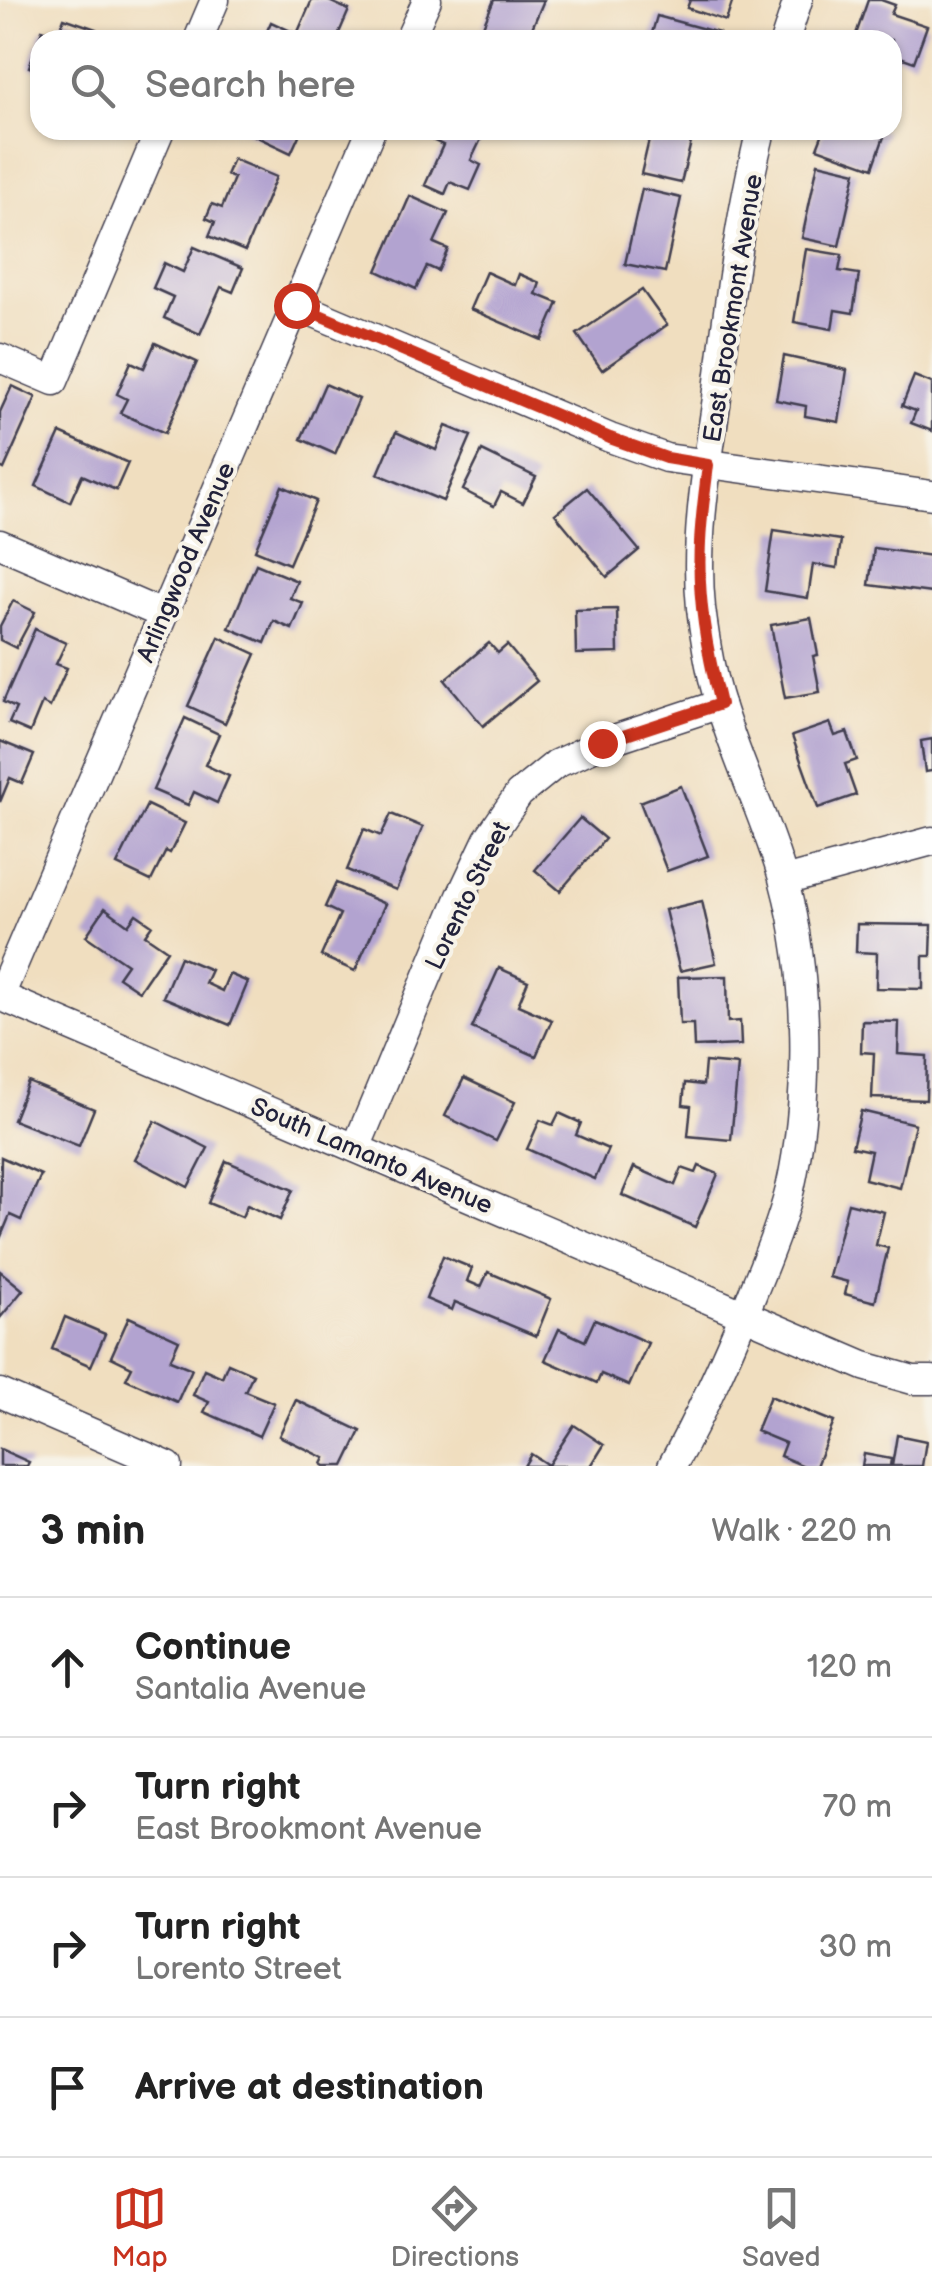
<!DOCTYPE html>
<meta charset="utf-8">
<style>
body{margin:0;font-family:"Balsamiq Sans",sans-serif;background:#f2f2f2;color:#222}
.stop{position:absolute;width:30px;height:30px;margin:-22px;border:8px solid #c8321e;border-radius:50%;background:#fff}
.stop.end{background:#c8321e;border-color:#fff;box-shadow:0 2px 10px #0008}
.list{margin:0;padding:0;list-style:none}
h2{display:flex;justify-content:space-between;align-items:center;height:130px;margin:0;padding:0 40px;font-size:42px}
h2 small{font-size:32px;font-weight:400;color:#767676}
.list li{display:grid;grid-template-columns:65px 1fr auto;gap:30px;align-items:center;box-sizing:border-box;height:140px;padding:0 40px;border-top:2px solid #e0e0e0}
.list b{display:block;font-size:38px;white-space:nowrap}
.list p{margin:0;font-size:32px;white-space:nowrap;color:#767676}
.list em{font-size:32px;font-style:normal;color:#767676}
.icon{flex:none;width:55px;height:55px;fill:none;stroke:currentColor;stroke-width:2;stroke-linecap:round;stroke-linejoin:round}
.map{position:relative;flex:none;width:932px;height:1466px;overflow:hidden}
.search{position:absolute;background:#fff;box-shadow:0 2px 8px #0004;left:30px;right:30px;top:30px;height:110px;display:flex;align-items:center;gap:25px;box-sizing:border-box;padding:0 35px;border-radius:30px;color:#767676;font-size:38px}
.sheet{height:690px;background:#fff}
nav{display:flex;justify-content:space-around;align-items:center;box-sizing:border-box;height:140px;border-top:2px solid #e0e0e0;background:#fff;font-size:28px;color:#767676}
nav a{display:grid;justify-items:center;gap:5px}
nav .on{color:#c8321e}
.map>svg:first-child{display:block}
</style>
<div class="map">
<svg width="932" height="1466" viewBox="0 0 932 1466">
<rect width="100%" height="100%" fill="#f7f3e8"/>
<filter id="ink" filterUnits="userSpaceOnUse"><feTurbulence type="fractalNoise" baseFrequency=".01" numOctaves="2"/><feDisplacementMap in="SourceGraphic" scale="20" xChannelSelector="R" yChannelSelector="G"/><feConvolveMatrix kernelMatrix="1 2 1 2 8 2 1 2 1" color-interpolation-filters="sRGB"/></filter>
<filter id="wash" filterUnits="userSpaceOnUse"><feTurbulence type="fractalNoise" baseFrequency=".0048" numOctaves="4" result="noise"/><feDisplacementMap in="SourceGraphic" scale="40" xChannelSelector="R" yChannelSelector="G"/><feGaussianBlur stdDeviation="2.25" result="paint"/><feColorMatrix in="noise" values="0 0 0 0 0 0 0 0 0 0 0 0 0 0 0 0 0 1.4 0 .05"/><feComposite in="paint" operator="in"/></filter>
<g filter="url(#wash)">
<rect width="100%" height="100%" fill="#f0debf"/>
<g id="blocks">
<!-- building -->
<g fill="#b2a3d0">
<polygon points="312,0 327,0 349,10 336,40 263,40 271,22 297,34"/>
<polygon points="494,0 544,0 527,40 515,40 483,26"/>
<polygon points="690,0 733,0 726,21 687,8"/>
<polygon points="868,0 881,0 895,5 891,14 927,26 914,62 892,54 892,40 854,40"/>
<polygon points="657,16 719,33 718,40 650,40"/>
<polygon points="64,18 96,29 92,40 40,40 40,71 29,67 42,30 58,35"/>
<polygon points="242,130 298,130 301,131 291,153"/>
<polygon points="434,130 476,130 484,133 471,160 481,165 470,190 450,182 445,194 425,185 443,145 430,139"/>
<polygon points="634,130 694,130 681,183 641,174 649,140 633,136"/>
<polygon points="824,130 886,131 873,168 817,148"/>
<polygon points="233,159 276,177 245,251 209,236 215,222 206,218 212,204 222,208 234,178 226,175"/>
<polygon points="818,163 856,172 839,246 802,238"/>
<polygon points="642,189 681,198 665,272 625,264"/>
<polygon points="410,196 448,213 434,243 448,249 438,271 427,266 416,289 377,271"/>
<polygon points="194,247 243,268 233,292 221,287 200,334 164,318 173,297 153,288 164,263 183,272"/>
<polygon points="806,249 842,255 839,271 859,274 853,313 835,310 832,329 794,322"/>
<polygon points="486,272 515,285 519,274 540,283 536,294 558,303 542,340 470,309"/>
<polygon points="642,290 667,325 602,370 577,334"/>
<polygon points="155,343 197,362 165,433 120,413 127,399 117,394 131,362 144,368"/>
<polygon points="784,356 847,370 839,422 805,416 806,406 776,400"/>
<polygon points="914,376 932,383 932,431 911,423 916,411 902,406"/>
<polygon points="325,384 359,399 335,454 301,439"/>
<polygon points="12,386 36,397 4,469 0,467 0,412"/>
<polygon points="446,426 471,436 443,501 378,474 396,432 436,450"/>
<polygon points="60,433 128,463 116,490 82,475 70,502 36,486"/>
<polygon points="482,451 536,477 523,503 501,492 494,506 463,490"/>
<polygon points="282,486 316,501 289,564 255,550"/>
<polygon points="587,488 639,550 607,577 555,514"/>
<polygon points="774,530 841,540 837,568 813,564 808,598 765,591"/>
<polygon points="874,548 932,556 932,593 869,585"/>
<polygon points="256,564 297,581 290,598 303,603 292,629 274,621 265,643 229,628"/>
<polygon points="13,601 35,612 16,648 0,640 0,626"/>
<polygon points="617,609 618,653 576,654 575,610"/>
<polygon points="811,618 818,655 813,656 820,692 785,698 771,625"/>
<polygon points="35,629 66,643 56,664 67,668 50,707 42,703 30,732 9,723 16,708 3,702"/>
<polygon points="219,637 256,654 225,723 188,706"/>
<polygon points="489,643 498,653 507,645 537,681 483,726 445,680"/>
<polygon points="185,718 219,734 205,765 229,776 217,803 194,792 188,805 153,790"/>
<polygon points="830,723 835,736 847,732 857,760 845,764 856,795 818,808 792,736"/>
<polygon points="932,739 932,771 925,772 921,741"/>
<polygon points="0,741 34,755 22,783 10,778 0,802"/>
<polygon points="681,786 708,856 667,871 640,802"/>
<polygon points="147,805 185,823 170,853 166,851 151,881 117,865"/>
<polygon points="391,814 423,827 396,890 347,870 364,829 381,836"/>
<polygon points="580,818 605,839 560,891 535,870"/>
<polygon points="336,883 385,904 355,971 321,956 340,914 325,907"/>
<polygon points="702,901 716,963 680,971 665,910"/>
<polygon points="105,908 128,925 136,914 152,925 145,935 167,950 139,991 118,977 127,964 86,936"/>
<polygon points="857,924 932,925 931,956 923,956 923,989 876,988 877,953 856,952"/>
<polygon points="180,957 211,970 205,983 222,991 229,974 248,982 230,1025 163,997"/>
<polygon points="499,968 528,981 518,1005 552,1020 536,1056 472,1028"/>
<polygon points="727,976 728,1022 740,1021 741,1045 694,1047 693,1024 680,1024 678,977"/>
<polygon points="862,1021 899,1022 898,1054 927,1056 926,1100 872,1098 874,1053 861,1052"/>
<polygon points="705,1062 738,1065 731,1140 688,1136 691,1106 683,1105 685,1083 703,1085"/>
<polygon points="464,1078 515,1102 496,1141 445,1116"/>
<polygon points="28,1082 94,1109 79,1146 13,1120"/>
<polygon points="861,1111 915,1124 900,1188 865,1179 871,1151 852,1147"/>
<polygon points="559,1113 581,1123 576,1135 608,1149 595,1179 527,1149 540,1120 553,1125"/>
<polygon points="155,1121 208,1148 188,1187 135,1159"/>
<polygon points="1,1157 41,1175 21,1220 10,1215 0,1239"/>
<polygon points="226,1161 293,1190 280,1220 247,1205 242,1217 208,1203"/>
<polygon points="699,1166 718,1174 695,1227 622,1195 634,1167 675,1185 682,1168 696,1173"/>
<polygon points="848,1203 884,1212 876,1245 888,1248 875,1302 845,1294 848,1282 829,1277"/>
<polygon points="443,1256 472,1268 467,1281 481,1287 488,1272 551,1299 536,1336 455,1302 452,1310 426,1299"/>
<polygon points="0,1271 23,1290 0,1318"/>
<polygon points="65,1317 105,1334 91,1366 52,1349"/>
<polygon points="129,1317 179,1340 170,1360 192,1369 177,1402 126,1379 132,1367 111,1357"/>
<polygon points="595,1319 648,1343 629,1386 601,1374 597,1383 545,1360 559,1329 585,1341"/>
<polygon points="228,1363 253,1374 245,1391 274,1403 259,1436 204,1412 209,1402 193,1395 204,1369 222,1377"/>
<polygon points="770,1396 834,1422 816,1466 804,1466 780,1456 785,1443 756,1431"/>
<polygon points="296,1400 361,1431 344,1466 325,1466 322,1464 325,1458 279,1436"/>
<polygon points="574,1425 604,1445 591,1466 524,1466 531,1454 548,1465"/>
<polygon points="897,1435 926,1441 922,1466 892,1466"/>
<polygon points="0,1449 29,1462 27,1466 0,1466"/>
<polygon points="864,1454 891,1459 890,1466 862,1466"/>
</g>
</g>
</g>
<g filter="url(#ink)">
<use href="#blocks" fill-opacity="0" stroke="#413e4f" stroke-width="2.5"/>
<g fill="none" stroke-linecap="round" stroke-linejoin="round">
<!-- minor casing -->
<g stroke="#413e4f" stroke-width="31">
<g id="minor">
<polyline points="198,40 215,0"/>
<polyline points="409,40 427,0"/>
<polyline points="785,40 798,0"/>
<polyline points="296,305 610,438 666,458 932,495"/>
<polyline points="0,358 54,381 160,130"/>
<polyline points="0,544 162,614"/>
<polyline points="784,881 932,841"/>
<polyline points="0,996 864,1366 913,1380 932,1380"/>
<polyline points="0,996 371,130"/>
<polyline points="356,1148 461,896 488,839 519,794 556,764 602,743 720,704"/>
<polyline points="0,1393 168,1466"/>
<path d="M672,1466C703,1411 728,1353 752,1295C766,1260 781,1225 790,1189C811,1095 809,974 784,882C767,821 738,764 720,704C710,673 705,640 701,608C694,538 707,467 717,398C728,308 739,218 761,130"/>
</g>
</g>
<!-- minor -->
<use href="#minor" stroke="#fff" stroke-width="28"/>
</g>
</g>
<g fill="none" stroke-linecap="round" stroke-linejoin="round" filter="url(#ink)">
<!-- route -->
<path stroke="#c8321e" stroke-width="12" d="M296,305L610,438L666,458L708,465C705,491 701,517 700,543C697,597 707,651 720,704L602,743"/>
</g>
<g text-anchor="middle" stroke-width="8" stroke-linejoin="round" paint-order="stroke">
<!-- street labels -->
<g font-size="25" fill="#22223b" stroke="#f7f3e8">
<text transform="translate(732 308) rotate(-81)" y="9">East Brookmont Avenue</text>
<text transform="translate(185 562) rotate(-67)" y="9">Arlingwood Avenue</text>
<text transform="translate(467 895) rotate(-64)" y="9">Lorento Street</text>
<text transform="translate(372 1155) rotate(23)" y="9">South Lamanto Avenue</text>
</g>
</g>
</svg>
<div class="stop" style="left:296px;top:305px"></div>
<div class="stop end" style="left:602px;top:743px"></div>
<div class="search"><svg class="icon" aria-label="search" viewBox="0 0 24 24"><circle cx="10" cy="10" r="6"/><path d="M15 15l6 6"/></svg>Search here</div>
</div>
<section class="sheet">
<h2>3 min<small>Walk · 220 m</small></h2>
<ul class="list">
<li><svg class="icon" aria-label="ahead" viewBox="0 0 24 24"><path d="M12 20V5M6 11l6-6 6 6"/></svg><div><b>Continue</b><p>Santalia Avenue</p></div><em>120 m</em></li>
<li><svg class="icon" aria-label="right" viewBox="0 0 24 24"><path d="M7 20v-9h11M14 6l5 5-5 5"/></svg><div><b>Turn right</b><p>East Brookmont Avenue</p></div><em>70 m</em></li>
<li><svg class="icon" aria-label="right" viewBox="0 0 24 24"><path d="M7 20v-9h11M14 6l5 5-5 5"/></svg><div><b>Turn right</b><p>Lorento Street</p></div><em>30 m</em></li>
<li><svg class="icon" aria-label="arrive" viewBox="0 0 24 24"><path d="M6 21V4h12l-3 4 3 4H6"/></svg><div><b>Arrive at destination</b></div></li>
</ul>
</section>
<nav>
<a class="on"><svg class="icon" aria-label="map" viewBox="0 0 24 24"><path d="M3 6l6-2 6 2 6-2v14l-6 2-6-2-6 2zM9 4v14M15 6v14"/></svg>Map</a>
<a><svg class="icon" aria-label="directions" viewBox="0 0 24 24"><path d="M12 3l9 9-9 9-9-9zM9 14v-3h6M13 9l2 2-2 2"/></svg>Directions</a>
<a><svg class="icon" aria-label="saved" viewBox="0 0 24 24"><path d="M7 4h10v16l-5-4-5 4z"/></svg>Saved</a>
</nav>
